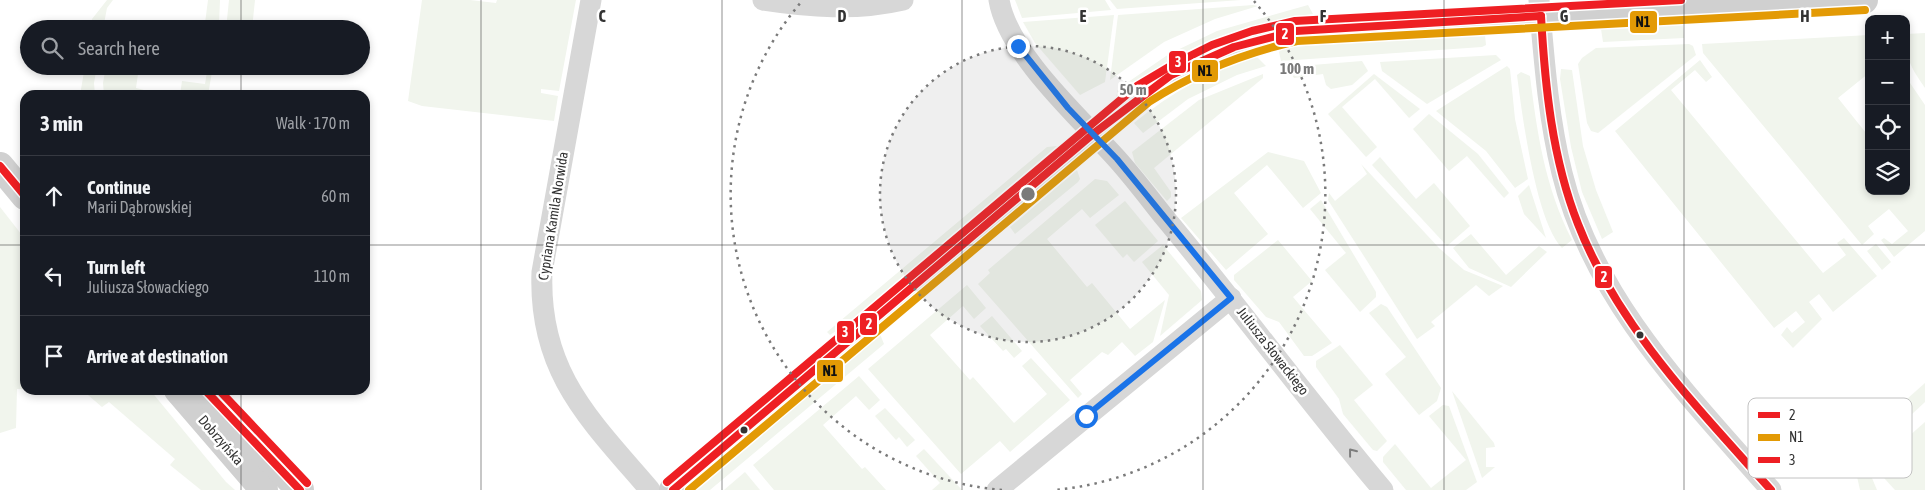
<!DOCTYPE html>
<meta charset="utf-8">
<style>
body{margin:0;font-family:"Asap Condensed",sans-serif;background:#20242c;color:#f1f3f6}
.controls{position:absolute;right:15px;top:15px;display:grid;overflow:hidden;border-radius:10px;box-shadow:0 2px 8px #0003}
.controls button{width:45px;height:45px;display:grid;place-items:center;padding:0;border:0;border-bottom:1px solid #363941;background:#171b24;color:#f1f3f6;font:25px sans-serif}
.stop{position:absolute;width:15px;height:15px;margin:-11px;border:4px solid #1a73e8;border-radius:50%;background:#fff}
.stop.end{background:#1a73e8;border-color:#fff;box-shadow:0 1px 5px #0008}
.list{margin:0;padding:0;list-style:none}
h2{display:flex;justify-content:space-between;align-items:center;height:65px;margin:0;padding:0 20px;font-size:21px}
h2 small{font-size:16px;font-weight:400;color:#9ea1a6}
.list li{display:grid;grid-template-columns:32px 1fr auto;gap:15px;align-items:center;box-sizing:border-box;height:80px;padding:0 20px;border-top:1px solid #363941}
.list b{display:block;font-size:19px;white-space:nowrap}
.list p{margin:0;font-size:16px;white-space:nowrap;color:#9ea1a6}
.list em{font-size:16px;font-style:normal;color:#9ea1a6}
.icon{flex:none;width:28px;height:28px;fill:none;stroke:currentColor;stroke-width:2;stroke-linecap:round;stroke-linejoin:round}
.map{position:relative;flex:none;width:1925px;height:490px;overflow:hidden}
.search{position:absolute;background:#171b24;box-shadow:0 2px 8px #0003;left:20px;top:20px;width:350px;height:55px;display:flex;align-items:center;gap:12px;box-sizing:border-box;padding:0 18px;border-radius:28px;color:#9ea1a6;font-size:19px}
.panel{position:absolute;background:#171b24;box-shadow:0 2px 8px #0003;left:20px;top:90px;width:350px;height:305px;border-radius:15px}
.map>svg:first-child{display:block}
</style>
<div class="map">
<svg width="1925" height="490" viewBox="0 0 1925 490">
<rect width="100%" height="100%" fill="#fff"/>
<!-- green -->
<g fill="#f1f5ed">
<polygon points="107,0 113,0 107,8 103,29 90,29 92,19"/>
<polygon points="208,0 220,0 219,24 209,26 205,23"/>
<polygon points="229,0 255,0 252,29 226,29"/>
<polygon points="422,0 470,0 496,3 497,0 576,0 559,91 541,89 541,93 558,96 554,121 422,106 408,101"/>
<polygon points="1015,0 1105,0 1111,10 1022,18"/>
<polygon points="1110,0 1241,0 1117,9"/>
<polygon points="1253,5 1258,6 1215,19 1164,42 1110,80 1118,15"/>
<path d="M1308,5L1313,14C1236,24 1176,49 1116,98L1118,89L1169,54L1217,31Z"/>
<polygon points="1114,15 1105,82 1080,95 1035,43 1023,22"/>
<polygon points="1683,24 1684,38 1603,42 1601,29"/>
<path d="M1925,33V88C1910,66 1906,60 1906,34Z"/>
<polygon points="1485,35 1486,45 1482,47 1281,61 1279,52 1282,48 1306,46"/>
<polygon points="1869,35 1869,73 1838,98 1866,133 1869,131 1869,191 1906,191 1906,77 1925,105 1925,231 1894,257 1881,240 1884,238 1892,244 1908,231 1889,209 1868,226 1874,234 1862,245 1703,53 1702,44"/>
<polygon points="1689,44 1693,46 1696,55 1598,133 1591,131 1587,123 1578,64 1582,58 1596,48"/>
<polygon points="1496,55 1501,60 1427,104 1382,71 1380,62"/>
<path d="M1257,57L1266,66L1237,75L1188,99L1143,133L1134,123C1171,93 1211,70 1257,57Z"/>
<polygon points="1700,60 1712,77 1706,82 1695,70 1671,90 1823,273 1846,255 1837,243 1844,238 1877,276 1833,312 1819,294 1809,302 1822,319 1793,348 1781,335 1787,327 1792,333 1805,322 1796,311 1774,328 1615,131"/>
<polygon points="1362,61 1368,71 1352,85 1331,89 1326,85 1323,74 1294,78 1287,67"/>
<polygon points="85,66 97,66 94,83 95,95 80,95"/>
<polygon points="106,66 116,66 115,71 138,74 136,88 144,90 144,92 151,95 104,95 103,83"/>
<polygon points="208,66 213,66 208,95 180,95 182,81 205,84"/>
<polygon points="1507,66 1510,69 1515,119 1528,179 1515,188 1486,151 1436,111"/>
<polygon points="1561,69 1572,70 1583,146 1596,190 1613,232 1602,239 1582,192 1571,147 1560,79"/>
<path d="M1521,72L1530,76C1537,133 1545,187 1572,240L1562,248C1536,222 1522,114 1517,75Z"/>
<polygon points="1263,74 1263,78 1154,168 1171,192 1171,197 1167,201 1135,163 1132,152 1199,100"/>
<polygon points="1374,74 1420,109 1409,118 1375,79 1342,107 1377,147 1366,157 1328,114"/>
<polygon points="1429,114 1478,154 1509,193 1504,198 1467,156 1449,171 1413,129"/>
<polygon points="1057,146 848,323 830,335 827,332 1047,147"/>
<polygon points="1268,152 1304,161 1321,193 1303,208 1267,165 1234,193 1268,234 1226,270 1181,218"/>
<polygon points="1380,157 1416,199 1434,183 1470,226 1447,246 1372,165"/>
<polygon points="1361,164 1439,248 1464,270 1503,286 1489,296 1476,285 1431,322 1435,326 1417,339 1328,200 1329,193 1335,201 1367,174"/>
<polygon points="1077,170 1080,179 1078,182 1015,234 1010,227"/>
<polygon points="1095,179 1107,181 1119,195 1090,218 1082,209 1047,239 1087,287 1092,283 1130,329 1165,300 1153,342 1135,356 1122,342 1108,355 1102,352 1070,380 1082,394 1078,398 978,284 990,273 988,270"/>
<polygon points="1529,185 1546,238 1524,214 1518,196"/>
<polygon points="1321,200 1376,292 1376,297 1360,312 1325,270 1346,253 1310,209"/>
<polygon points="1125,201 1158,241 1134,262 1127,254 1123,258 1095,225"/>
<polygon points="0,207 25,239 25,389 17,389 16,428 0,433"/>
<polygon points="1471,234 1506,275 1539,246 1547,252 1511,287 1469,268 1453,248"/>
<polygon points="1278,240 1312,281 1293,297 1332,343 1312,356 1304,356 1279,322 1266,317 1234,280 1234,275"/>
<polygon points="1876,244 1891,262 1882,270 1867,251"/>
<polygon points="1163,245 1201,291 1202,300 1160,336 1169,295 1142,262"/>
<polygon points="967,285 986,308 974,319 963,306 930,335 970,380 973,377 1014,423 1047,394 1022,366 1031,358 1070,400 1010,452 1000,441 961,474 868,369"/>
<polygon points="1381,304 1387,307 1441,388 1437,401 1419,415 1385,374 1406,357 1369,313"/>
<polygon points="992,316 1022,351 1014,358 1006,349 1003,351 980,326"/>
<polygon points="880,334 884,344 710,490 696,490"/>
<polygon points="1340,345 1373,385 1354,400 1387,441 1377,451 1373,450 1343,414 1339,399 1316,367 1316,361"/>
<polygon points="859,376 880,400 869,410 856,396 823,425 862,469 865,467 886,490 774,490 753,465"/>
<polygon points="1925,383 1925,402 1873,450 1869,471 1877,490 1860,490 1854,463 1862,439"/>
<polygon points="64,390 150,390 226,482 235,490 201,490 170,465 175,459 109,402 102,407 88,395 87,391"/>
<polygon points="1452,391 1494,443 1495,447 1486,448 1486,467 1495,467 1482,478"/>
<polygon points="1443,405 1449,406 1477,482 1466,490 1406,490 1383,462 1383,457 1395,444 1431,488 1466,460 1429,416"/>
<polygon points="885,408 915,440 907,447 899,437 896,440 875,416"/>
<polygon points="1925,422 1925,490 1895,490 1874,467"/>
<polygon points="924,449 962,490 932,490 940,483 916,456"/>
<polygon points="745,472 760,490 724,490"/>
</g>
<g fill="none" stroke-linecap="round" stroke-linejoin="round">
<!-- street -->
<g stroke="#d7d7d7" stroke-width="21">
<path d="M591,0L542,272C538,372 590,420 650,490"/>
<path d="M763,0C809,7 856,11 903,0"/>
<path d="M999,0C1008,54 1081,119 1117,159C1134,178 1149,198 1165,218C1239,307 1308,401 1383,490"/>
<path d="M1539,0C1544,58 1548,116 1562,173C1593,300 1688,395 1771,490"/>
<polyline points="997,490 1231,298"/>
</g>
<!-- secondary -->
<g stroke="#d0d0d0" stroke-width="28">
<polyline points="0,166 25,196"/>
<polyline points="178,390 264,490"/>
<polyline points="205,390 300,490"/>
<path d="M673,490L1143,94C1190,62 1240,42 1296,31L1864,0"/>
</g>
<!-- bus-1 casing -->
<g stroke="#fff" stroke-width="11">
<g id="bus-1">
<path d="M1541,16C1545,86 1552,158 1578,224C1618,327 1699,409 1771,490"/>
<polyline points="0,166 25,196"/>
<polyline points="205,390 300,490"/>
<polyline points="673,490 1093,134 1171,75 1234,47 1296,31 1541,16"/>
</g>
</g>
<!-- bus-2 casing -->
<g stroke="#fff" stroke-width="11">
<path id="bus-2" d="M689,490L1149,102C1195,72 1244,53 1297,41L1865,10"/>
</g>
<!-- bus-3 casing -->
<g stroke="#fff" stroke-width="11">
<g id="bus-3">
<polyline points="219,390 307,483"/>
<polyline points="667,482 1137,86 1174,64 1212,45 1252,31 1295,21 1681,0"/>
</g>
</g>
<!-- bus-1 -->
<use href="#bus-1" stroke="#ee1f23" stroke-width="8"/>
<!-- bus-2 -->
<use href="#bus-2" stroke="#e39a05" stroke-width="8"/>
<!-- bus-3 -->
<use href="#bus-3" stroke="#ee1f23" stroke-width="8"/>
</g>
<!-- one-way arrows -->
<defs><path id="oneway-chevron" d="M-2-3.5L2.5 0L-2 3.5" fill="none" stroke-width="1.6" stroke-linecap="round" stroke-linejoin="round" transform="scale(1.25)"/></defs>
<use stroke="#7d7d7d" href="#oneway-chevron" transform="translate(1352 452) rotate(-128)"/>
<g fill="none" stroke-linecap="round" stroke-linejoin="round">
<!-- route -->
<polyline stroke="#1a73e8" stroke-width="6" points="1018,46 1068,108 1117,159 1231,298 1086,416"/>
</g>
<!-- grid -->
<path fill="none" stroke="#333" stroke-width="1" stroke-opacity="0.55" d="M241,0V29M481,0V490M722,0V490M962,0V490M1203,0V490M1444,0V490M1684,0V490M241,66V95M0,245H25M365,245H1925M241,390V490"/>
<!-- distance rings -->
<circle cx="1028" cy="194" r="148" fill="#7a7a7a" fill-opacity=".12"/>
<g fill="none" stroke="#7a7a7a" stroke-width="2.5" stroke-dasharray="2.5 5">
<circle cx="1028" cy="194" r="148"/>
<path d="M1002 490A297 297 0 0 1 802 1M1254 1A297 297 0 0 1 1054 490"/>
</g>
<!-- markers -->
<g fill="#333" stroke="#fff" stroke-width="2">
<circle cx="1640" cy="335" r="4.5"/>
<circle cx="744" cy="430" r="4.5"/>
</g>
<g text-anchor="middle" stroke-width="5" stroke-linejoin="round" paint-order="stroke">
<!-- street labels -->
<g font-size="14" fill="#333" stroke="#fff">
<text transform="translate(553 216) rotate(-81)" y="5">Cypriana Kamila Norwida</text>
<text transform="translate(1273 351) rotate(52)" y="5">Juliusza Słowackiego</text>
<text transform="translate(221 440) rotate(49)" y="5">Dobrzyńska</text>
</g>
</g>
<!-- legend -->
<rect x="1748" y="398" width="164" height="80" rx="8" fill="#fff" stroke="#c2c2c2" stroke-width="1"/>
<rect x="1758" y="412" width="22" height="6" fill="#ee1f23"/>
<rect x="1758" y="434" width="22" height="7" fill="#e39a05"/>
<rect x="1758" y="457" width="22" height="6" fill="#ee1f23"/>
<g font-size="14" fill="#333">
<text x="1789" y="420">2</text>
<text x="1789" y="442">N1</text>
<text x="1789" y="465">3</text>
</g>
<g font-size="16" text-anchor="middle" font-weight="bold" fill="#333" stroke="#fff" stroke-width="5" stroke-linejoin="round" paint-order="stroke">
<text x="602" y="22">C</text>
<text x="842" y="22">D</text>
<text x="1083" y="22">E</text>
<text x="1323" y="22">F</text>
<text x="1564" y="22">G</text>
<text x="1805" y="22">H</text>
</g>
<circle cx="1028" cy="194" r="8" fill="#7a7a7a" stroke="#fff" stroke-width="2.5"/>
<g font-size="15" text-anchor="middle" font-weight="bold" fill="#7a7a7a" stroke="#fff" stroke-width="5" stroke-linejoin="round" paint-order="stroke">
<text x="1297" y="74">100 m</text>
<text x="1133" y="95">50 m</text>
</g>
<g stroke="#fff" stroke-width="2">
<rect x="1629" y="10" width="29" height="24" rx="5" fill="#e39a05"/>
<rect x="1275" y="22" width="20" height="24" rx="5" fill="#ee1f23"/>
<rect x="1168" y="50" width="19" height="24" rx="5" fill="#ee1f23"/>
<rect x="1191" y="59" width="28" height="24" rx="5" fill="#e39a05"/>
<rect x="1594" y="265" width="19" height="24" rx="5" fill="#ee1f23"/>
<rect x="859" y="312" width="19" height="24" rx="5" fill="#ee1f23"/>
<rect x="836" y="320" width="19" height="24" rx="5" fill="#ee1f23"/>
<rect x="816" y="359" width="28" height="24" rx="5" fill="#e39a05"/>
</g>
<g font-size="14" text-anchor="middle" font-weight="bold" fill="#fff">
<text x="1285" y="39">2</text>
<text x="1178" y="67">3</text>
<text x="1604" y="282">2</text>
<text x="869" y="329">2</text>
<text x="845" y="337">3</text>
</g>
<g font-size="14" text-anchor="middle" font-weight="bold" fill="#111">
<text x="1643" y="27">N1</text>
<text x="1205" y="76">N1</text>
<text x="830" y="376">N1</text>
</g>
</svg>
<div class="controls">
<button>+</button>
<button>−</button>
<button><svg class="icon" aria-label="locate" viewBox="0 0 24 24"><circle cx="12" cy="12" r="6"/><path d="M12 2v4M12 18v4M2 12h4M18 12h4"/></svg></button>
<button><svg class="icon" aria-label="layers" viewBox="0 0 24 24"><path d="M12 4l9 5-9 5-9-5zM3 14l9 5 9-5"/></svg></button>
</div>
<div class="stop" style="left:1086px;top:416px"></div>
<div class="stop end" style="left:1018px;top:46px"></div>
<div class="search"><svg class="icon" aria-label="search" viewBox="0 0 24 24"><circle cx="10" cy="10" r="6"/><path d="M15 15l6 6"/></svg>Search here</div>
<section class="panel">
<h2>3 min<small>Walk · 170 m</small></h2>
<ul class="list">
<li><svg class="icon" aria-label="ahead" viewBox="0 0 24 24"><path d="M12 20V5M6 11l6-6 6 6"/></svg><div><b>Continue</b><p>Marii Dąbrowskiej</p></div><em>60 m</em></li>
<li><svg class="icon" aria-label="left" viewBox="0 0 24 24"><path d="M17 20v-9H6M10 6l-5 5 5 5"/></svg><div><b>Turn left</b><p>Juliusza Słowackiego</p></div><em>110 m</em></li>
<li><svg class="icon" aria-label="arrive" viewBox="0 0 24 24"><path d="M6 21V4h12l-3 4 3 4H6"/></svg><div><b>Arrive at destination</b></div></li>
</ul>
</section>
</div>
